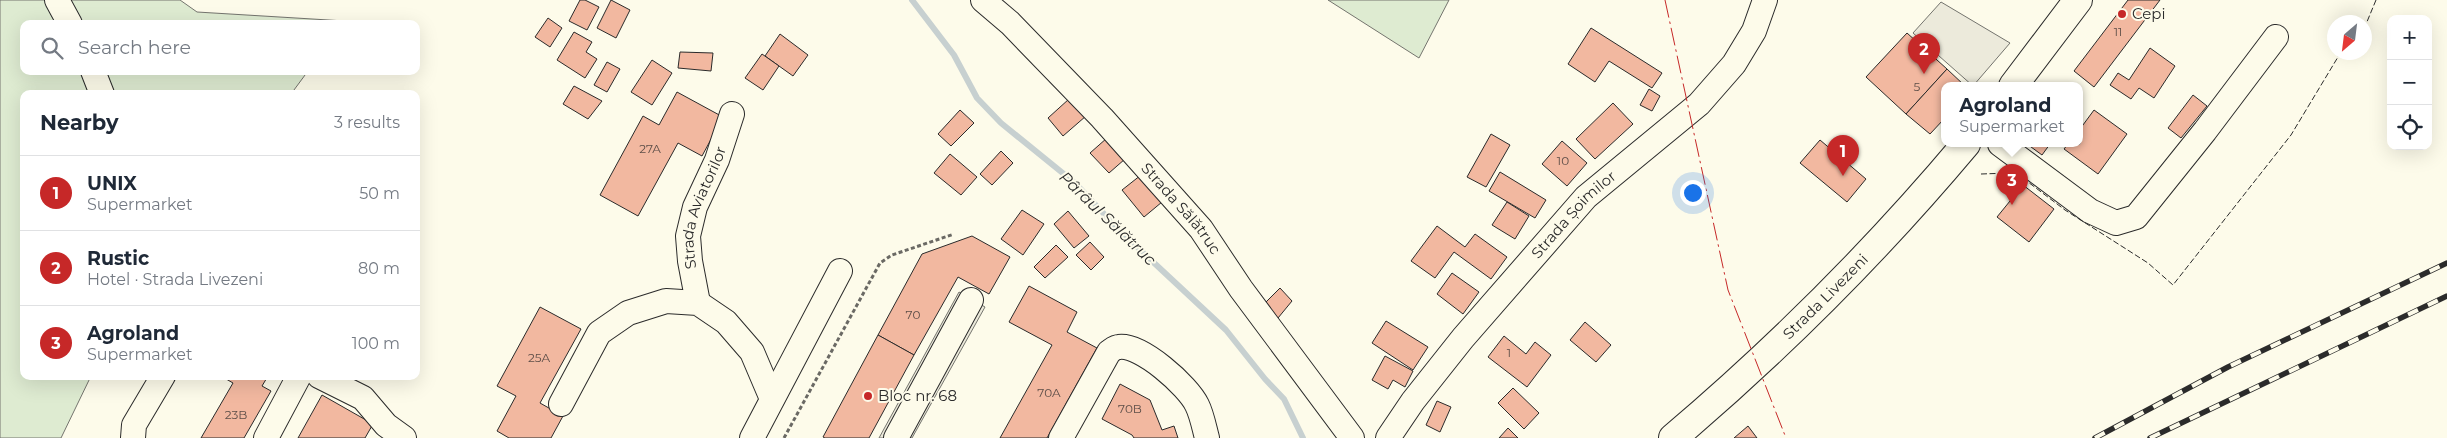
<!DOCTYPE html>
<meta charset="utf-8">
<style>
body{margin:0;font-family:Montserrat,sans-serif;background:#f2f2f3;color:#1f2937}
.controls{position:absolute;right:15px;top:15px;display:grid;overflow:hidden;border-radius:10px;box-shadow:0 5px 20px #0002}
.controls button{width:45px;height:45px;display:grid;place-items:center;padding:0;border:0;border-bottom:1px solid #e0e1e3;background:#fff;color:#1f2937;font:25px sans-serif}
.compass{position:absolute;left:2327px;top:15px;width:45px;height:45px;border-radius:50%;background:#fff;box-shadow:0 5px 20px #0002;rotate:208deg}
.you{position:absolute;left:1692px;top:192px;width:18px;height:18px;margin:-12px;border:4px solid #fff;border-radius:50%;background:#1a73e8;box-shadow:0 0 0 8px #1a73e833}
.badge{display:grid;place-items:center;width:32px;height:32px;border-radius:50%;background:#c62828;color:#fff;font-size:16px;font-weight:700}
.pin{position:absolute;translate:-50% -41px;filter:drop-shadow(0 1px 2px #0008)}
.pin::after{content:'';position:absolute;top:26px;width:18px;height:15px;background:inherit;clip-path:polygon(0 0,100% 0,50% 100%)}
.popup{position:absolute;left:1941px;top:82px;width:142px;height:65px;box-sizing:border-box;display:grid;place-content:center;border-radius:10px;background:#fff;filter:drop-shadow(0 1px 4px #0005);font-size:16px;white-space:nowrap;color:#747a83}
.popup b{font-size:19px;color:#1f2937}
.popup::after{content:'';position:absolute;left:50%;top:100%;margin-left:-10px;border:10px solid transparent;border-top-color:#fff}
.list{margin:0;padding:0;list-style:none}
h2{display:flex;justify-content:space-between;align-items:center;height:65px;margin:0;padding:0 20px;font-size:21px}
h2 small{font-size:16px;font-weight:400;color:#747a83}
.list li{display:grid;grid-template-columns:32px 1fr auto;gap:15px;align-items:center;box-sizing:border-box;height:75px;padding:0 20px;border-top:1px solid #e0e1e3}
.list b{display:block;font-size:19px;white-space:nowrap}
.list p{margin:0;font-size:16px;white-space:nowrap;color:#747a83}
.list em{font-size:16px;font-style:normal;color:#747a83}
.icon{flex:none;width:28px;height:28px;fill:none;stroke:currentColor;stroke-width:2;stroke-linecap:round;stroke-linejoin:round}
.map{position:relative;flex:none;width:2447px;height:438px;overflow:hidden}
.search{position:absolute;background:#fff;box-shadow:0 5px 20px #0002;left:20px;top:20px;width:400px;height:55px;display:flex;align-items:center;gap:12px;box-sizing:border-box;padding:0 18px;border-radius:10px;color:#747a83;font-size:19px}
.panel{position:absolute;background:#fff;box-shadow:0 5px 20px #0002;left:20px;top:90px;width:400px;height:290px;border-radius:10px}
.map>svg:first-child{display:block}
</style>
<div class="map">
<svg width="2447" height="438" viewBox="0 0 2447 438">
<rect width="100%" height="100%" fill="#fdfbea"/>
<!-- green -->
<g fill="#deebd1" stroke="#74746e">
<polygon points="0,0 180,0 197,12 345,21 343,24 24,24 24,71 308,71 291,94 24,94 24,376 91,376 61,438 0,438"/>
<polygon points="1328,0 1449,0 1419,58"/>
</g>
<!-- parking -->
<g fill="#eceadb" stroke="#74746e">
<polygon points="1941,2 2010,43 1973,86 1913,33"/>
<polygon points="959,292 985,307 912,438 879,438"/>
</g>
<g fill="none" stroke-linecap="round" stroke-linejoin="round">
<!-- stream -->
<polyline stroke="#c7d0d0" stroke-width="6" points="912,0 954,55 977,98 1001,123 1075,183 1122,233 1226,330 1265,379 1284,399 1303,438"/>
</g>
<!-- building -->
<g fill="#f2b8a0" stroke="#2b2b2b">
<polygon points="580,0 585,0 599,7 587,30 569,21"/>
<polygon points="611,0 630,10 616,38 597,28"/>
<polygon points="2128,0 2160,0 2094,87 2074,71"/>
<polygon points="548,18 562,28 550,47 535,37"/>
<polygon points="1591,28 1662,73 1652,88 1609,61 1595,82 1568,64"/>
<polygon points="574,32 592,42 586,52 597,59 585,78 557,60"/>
<polygon points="1907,33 1947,69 1906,114 1866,77"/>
<polygon points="780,34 808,55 793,76 765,56"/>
<polygon points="2150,48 2175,66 2154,98 2139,88 2131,99 2110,85 2118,73 2129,80"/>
<polygon points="680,52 713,53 711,71 678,68"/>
<polygon points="762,54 779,66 763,90 745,78"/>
<polygon points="652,60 672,73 652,105 631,92"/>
<polygon points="607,62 620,69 607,92 594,85"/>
<polygon points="1947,69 1965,86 1944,86 1944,119 1930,134 1906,114"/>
<polygon points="574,86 602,101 588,119 563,104"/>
<polygon points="1649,89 1660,96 1652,111 1640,105"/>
<polygon points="677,92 723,117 702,156 678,143 638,216 600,195 643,116 659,125"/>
<polygon points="2193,95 2207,106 2181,138 2168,128"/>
<polygon points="1069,99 1086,116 1063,136 1048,118"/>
<polygon points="1613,103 1633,124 1595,159 1576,139"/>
<polygon points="960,110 974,123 951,146 938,134"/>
<polygon points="2094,110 2127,134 2098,174 2064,149 2068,144 2080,144 2080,129"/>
<polygon points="1491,134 1510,145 1486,187 1467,177"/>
<polygon points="1107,138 1125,159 1109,173 1090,153"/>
<polygon points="1820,140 1866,179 1847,202 1800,163"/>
<polygon points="1562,141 1587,163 1567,186 1542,164"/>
<polygon points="2027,144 2050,144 2042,155"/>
<polygon points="1001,151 1013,163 992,185 980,174"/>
<polygon points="950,154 977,177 961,195 934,173"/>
<polygon points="1500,172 1546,200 1535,218 1489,191"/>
<polygon points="1141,175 1162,202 1144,217 1122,190"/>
<polygon points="2023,185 2054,209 2029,242 1997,217"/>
<polygon points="1507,202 1529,216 1515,239 1492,225"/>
<polygon points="1022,210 1044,224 1023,255 1001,239"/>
<polygon points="1068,211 1089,236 1074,248 1054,224"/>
<polygon points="1437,226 1465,247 1475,234 1507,257 1491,279 1454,252 1435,278 1411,261"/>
<polygon points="972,236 1010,257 989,294 958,277 914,355 878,335 922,254"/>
<polygon points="1090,242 1104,257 1091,270 1076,255"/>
<polygon points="1056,245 1068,257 1045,278 1034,267"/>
<polygon points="1452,273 1479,292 1463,314 1437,294"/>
<polygon points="1029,286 1077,312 1067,332 1097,348 1047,438 1000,438 1052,345 1009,322"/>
<polygon points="1280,288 1292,301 1278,318 1263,305"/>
<polygon points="540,307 581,329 540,403 563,416 551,438 509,438 497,431 516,396 497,386"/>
<polygon points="1386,321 1428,347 1413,370 1372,343"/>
<polygon points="1585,322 1611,345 1596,362 1570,340"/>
<polygon points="878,335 914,355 869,438 825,438 823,437"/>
<polygon points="1504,336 1526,354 1535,342 1551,355 1527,387 1488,357"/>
<polygon points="1385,356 1413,371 1405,387 1393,380 1388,389 1372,380"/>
<polygon points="221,376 268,376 262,386 271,391 244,438 201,438 233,383"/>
<polygon points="1120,384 1150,400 1162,430 1174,426 1178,438 1134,438 1132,435 1102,419"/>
<polygon points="1513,388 1539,413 1524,429 1498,403"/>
<polygon points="322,395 373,424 365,438 298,438"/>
<polygon points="1437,401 1451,407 1440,432 1426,425"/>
<polygon points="1748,426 1757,438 1734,438"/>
<polygon points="1508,428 1518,438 1499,438"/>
</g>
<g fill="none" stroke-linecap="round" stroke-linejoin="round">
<!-- minor casing -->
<g stroke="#2b2b2b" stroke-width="26">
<g id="minor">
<polyline points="57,0 70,24"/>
<path id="s1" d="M983,0L1010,23L1102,118L1201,229L1241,289L1352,438"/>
<polyline points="93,71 102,94"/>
<polyline points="2000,144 2090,211 2116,223 2136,217 2205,131 2276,37"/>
<path id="s2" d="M698,303L690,261L688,236L695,207L717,160L732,114"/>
<polyline points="319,376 363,398 386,425 404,438"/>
<polyline points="561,404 599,333 628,313 666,301 698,303 726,322 752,352 772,399"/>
<polyline points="133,438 134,425 163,376"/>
<polyline points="266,438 299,376"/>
<polyline points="752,438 840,271"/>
<polyline points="896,438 971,300"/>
<path d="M1061,438L1109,352C1112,350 1115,347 1119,347C1141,344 1188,386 1197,405C1202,415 1204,427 1207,438"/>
<path id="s3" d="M1388,438L1413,401L1463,338L1586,197L1699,104L1734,64L1754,31L1765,0"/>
</g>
</g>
<!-- major casing -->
<g stroke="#2b2b2b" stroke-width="30">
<g id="major">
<polyline points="2013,86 2078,0"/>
<path id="s4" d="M1673,438C1779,348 1877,250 1966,144"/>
</g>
</g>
<!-- path -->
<polyline stroke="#6a6964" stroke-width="3" stroke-dasharray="4 2.5" stroke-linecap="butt" points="784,438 880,263 892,255 954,234"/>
<!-- minor -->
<use href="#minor" stroke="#fdfbea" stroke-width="24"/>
<!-- major -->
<use href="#major" stroke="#fdfbea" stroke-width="28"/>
<!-- rail casing -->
<g stroke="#2b2b2b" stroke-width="5.5">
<g id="rail">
<polyline points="2095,438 2228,367 2447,263"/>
<polyline points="2150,438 2447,296"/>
</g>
</g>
<!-- rail -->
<use href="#rail" stroke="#fdfbea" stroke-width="4" stroke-dasharray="11" stroke-linecap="butt"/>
<!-- fence -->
<g stroke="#2b2b2b" stroke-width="1" stroke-dasharray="6 2.5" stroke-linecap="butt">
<polyline points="2364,29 2376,0"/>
<polyline points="2364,38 2369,41 2364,51"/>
<polyline points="1981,174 2010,173 2028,182 2065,210 2148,263 2173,285 2291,135 2341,52"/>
</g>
<!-- power -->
<polyline stroke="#c62828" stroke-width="1" stroke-dasharray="18 4 2.5 4" stroke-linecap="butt" points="1665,0 1728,290 1786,438"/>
</g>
<!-- markers -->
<g fill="#c62828" stroke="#fdfbea" stroke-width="2">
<circle cx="2122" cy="14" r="5"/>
<circle cx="868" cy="396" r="5"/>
</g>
<g text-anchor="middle" stroke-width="4" stroke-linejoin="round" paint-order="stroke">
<!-- number labels -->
<g font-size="12" fill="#5d4e48">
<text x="2118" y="36">11</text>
<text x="1917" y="91">5</text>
<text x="650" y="153">27A</text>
<text x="1563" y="165">10</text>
<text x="913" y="319">70</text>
<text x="1509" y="357">1</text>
<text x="539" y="362">25A</text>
<text x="1049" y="397">70A</text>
<text x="1130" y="413">70B</text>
<text x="236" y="419">23B</text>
</g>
<!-- poi labels -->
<g font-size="15" fill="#2b2b2b" stroke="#fdfbea" text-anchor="start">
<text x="2132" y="19">Cepi</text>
<text x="878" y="401">Bloc nr. 68</text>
</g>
<!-- street labels -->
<g font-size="15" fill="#2b2b2b" stroke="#fdfbea">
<text dy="5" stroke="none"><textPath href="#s2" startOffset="99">Strada Aviatorilor</textPath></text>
<text dy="5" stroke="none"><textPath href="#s1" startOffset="288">Strada Sălătruc</textPath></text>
<text dy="5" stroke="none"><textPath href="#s3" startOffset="291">Strada Șoimilor</textPath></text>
<text dy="5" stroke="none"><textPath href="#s4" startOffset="208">Strada Livezeni</textPath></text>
</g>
<!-- water labels -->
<g font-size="16" font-style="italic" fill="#2b2b2b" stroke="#fdfbea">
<text transform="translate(1108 218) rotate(44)" y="6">Pârâul Sălătruc</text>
</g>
</g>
</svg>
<div class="controls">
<button>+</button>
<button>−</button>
<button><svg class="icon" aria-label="locate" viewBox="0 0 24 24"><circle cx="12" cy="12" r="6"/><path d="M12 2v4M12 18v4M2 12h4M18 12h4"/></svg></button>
</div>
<svg class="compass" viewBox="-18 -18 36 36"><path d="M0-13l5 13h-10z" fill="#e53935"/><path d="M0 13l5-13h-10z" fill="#747a83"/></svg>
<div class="you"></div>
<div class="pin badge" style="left:1843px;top:176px">1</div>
<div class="pin badge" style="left:1924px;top:74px">2</div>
<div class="pin badge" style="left:2012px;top:205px">3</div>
<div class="popup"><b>Agroland</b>Supermarket</div>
<div class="search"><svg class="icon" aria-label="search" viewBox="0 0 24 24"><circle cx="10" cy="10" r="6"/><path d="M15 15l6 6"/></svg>Search here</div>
<section class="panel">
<h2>Nearby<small>3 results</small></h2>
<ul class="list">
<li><span class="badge">1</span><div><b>UNIX</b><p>Supermarket</p></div><em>50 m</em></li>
<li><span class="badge">2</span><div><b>Rustic</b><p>Hotel · Strada Livezeni</p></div><em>80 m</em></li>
<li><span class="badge">3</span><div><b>Agroland</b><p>Supermarket</p></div><em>100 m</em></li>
</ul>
</section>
</div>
